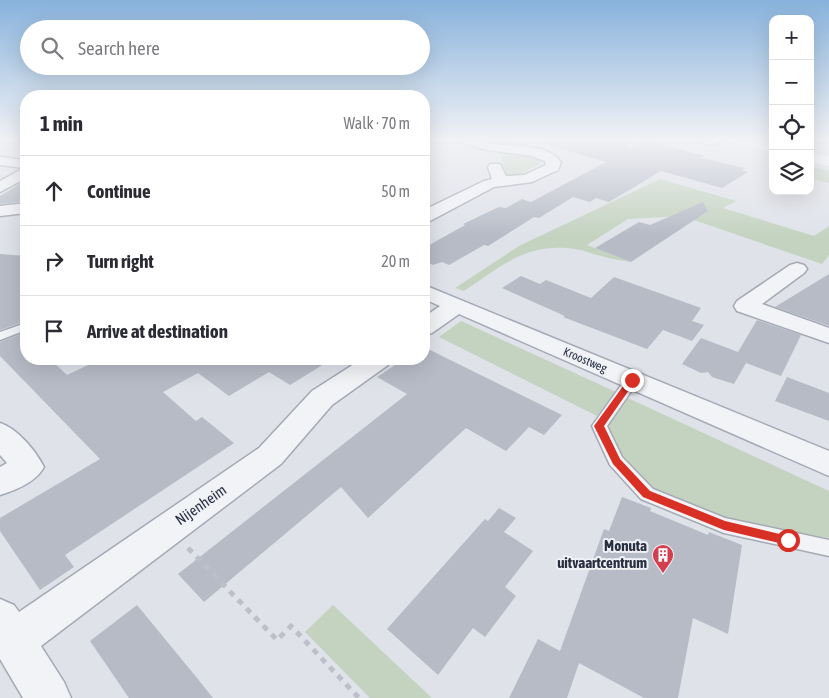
<!DOCTYPE html>
<meta charset="utf-8">
<style>
body{margin:0;font-family:"Asap Condensed",sans-serif;background:#f7f7f7;color:#2b2b33}
.controls{position:absolute;right:15px;top:15px;display:grid;overflow:hidden;border-radius:10px;box-shadow:0 5px 20px #0002}
.controls button{width:45px;height:45px;display:grid;place-items:center;padding:0;border:0;border-bottom:1px solid #e1e1e2;background:#fff;color:#2b2b33;font:25px sans-serif}
.stop{position:absolute;width:15px;height:15px;margin:-11px;border:4px solid #d93025;border-radius:50%;background:#fff}
.stop.end{background:#d93025;border-color:#fff;box-shadow:0 1px 5px #0008}
.list{margin:0;padding:0;list-style:none}
h2{display:flex;justify-content:space-between;align-items:center;height:65px;margin:0;padding:0 20px;font-size:21px}
h2 small{font-size:16px;font-weight:400;color:#7c7c81}
.list li{display:grid;grid-template-columns:32px 1fr auto;gap:15px;align-items:center;box-sizing:border-box;height:70px;padding:0 20px;border-top:1px solid #e1e1e2}
.list b{display:block;font-size:19px;white-space:nowrap}
.list em{font-size:16px;font-style:normal;color:#7c7c81}
.icon{flex:none;width:28px;height:28px;fill:none;stroke:currentColor;stroke-width:2;stroke-linecap:round;stroke-linejoin:round}
.map{position:relative;flex:none;width:829px;height:698px;overflow:hidden}
.search{position:absolute;background:#fff;box-shadow:0 5px 20px #0002;left:20px;top:20px;width:410px;height:55px;display:flex;align-items:center;gap:12px;box-sizing:border-box;padding:0 18px;border-radius:28px;color:#7c7c81;font-size:19px}
.panel{position:absolute;background:#fff;box-shadow:0 5px 20px #0002;left:20px;top:90px;width:410px;height:275px;border-radius:20px}
.map>svg:first-child{display:block}
</style>
<div class="map">
<svg width="829" height="698" viewBox="0 0 829 698">
<rect width="100%" height="100%" fill="#dfe2e9"/>
<!-- green -->
<g fill="#c4d3c0">
<polygon points="498,149 531,156 542,161 540,164 518,175 507,175"/>
<polygon points="810,166 829,171 829,183 810,178"/>
<path d="M660,179L736,201L723,208L814,236L829,226V255L822,264L682,216L628,219L587,245L631,262C621,260 611,259 601,256C592,254 584,250 575,249C526,242 502,266 464,291L455,288L519,246Z"/>
<polygon points="461,321 616,392 597,416 439,337"/>
<polygon points="628,398 829,491 829,538 784,531 726,518 650,488 623,460 608,425"/>
<polygon points="333,605 432,698 370,698 305,632"/>
</g>
<!-- building -->
<g fill="#b6bbc6">
<polygon points="549,140 627,140 628,148 649,141 705,156 701,158 745,168 742,170 748,172 722,188 661,171 609,202 596,198 590,202 573,197 539,218 534,217 488,246 484,245 449,265 442,262 433,265 424,261 424,248 465,225 463,224 499,207 506,208 522,199 531,202 606,162 548,145"/>
<polygon points="26,180 26,201 0,204 0,196"/>
<polygon points="703,202 708,211 631,262 595,248 639,222 650,225"/>
<polygon points="0,254 26,256 26,321 0,330"/>
<polygon points="829,274 829,326 775,307"/>
<polygon points="521,276 540,284 546,280 591,298 614,277 701,308 692,321 704,325 692,341 663,330 647,349 563,317 565,316 502,288"/>
<polygon points="757,320 801,335 781,376 746,363 734,384 712,377 708,372 701,373 682,364 701,338 738,352"/>
<polygon points="26,332 26,359 50,359 67,375 101,359 332,359 290,385 269,372 229,396 198,373 163,392 196,421 202,417 234,443 65,555 74,567 40,590 0,531 0,518 100,459 0,356 0,342"/>
<polygon points="424,347 562,415 544,435 529,427 506,451 466,428 368,518 341,487 204,602 178,574 407,394 377,377 404,359 424,359"/>
<polygon points="787,377 829,393 829,421 775,401"/>
<polygon points="622,497 651,508 650,511 708,535 709,532 742,545 728,634 693,618 678,698 644,698 579,663 567,698 509,698 538,639 560,651 604,529 609,531"/>
<polygon points="499,508 516,518 504,532 533,551 505,587 516,596 485,637 473,628 438,675 387,629 485,519 488,521"/>
<polygon points="137,605 197,678 213,698 129,698 90,641"/>
</g>
<g fill="none" stroke-linecap="round" stroke-linejoin="round">
<!-- lane casing -->
<g stroke="#a4a9b3" stroke-width="3">
<g id="lane">
<polygon points="26,323 26,330 0,340 0,332"/>
<polygon points="632,376 637,377 639,380 607,426 622,457 653,489 725,518 829,540 829,556 724,533 641,499 610,465 592,426 627,377"/>
</g>
</g>
<!-- street casing -->
<g stroke="#a4a9b3" stroke-width="3">
<g id="street">
<path d="M462,140C471,139 479,141 489,143C511,147 546,142 561,162L558,170L532,182L494,187L430,221L424,222V210L484,181L492,179L488,167L490,164H500L506,176L524,175L546,165L545,161L532,156L487,150L464,143Z"/>
<path d="M700,140H721C717,146 704,146 700,140Z"/>
<polygon points="0,157 26,160 26,178 0,192 0,181 24,168 0,165"/>
<polygon points="26,203 26,213 0,216 0,206"/>
<polygon points="797,263 804,265 807,269 804,273 762,304 829,328 829,343 737,311 734,306 737,301 790,265"/>
<polygon points="424,285 829,451 829,476 459,314 432,333 424,335 424,317 440,306 424,299"/>
<polygon points="362,359 392,359 388,365 332,405 281,464 41,646 64,682 71,698 23,698 0,659 0,599 14,605 19,612 259,448 312,391"/>
<path d="M0,423C18,429 35,450 44,467C36,482 16,490 0,495V467L7,463L0,455Z"/>
</g>
</g>
<!-- path -->
<polyline stroke="#bdc0c8" stroke-width="5" stroke-dasharray="6 6" stroke-linecap="butt" points="188,548 277,640 291,626 359,698"/>
<!-- lane -->
<use href="#lane" fill="#f2f3f7" fill-rule="evenodd"/>
<!-- street -->
<use href="#street" fill="#f2f3f7" fill-rule="evenodd"/>
<!-- secondary -->
<g fill="#fff" fill-rule="evenodd">
<polygon points="732,140 755,140 773,144 773,152 734,143"/>
<polygon points="810,153 829,156 829,166 810,162"/>
</g>
</g>
<!-- sky -->
<linearGradient id="sky" x2="0" y2="1"><stop stop-color="#88b2dc"/><stop offset="0.59" stop-color="#f1f2f5"/><stop offset="1" stop-color="#f1f2f5" stop-opacity="0"/></linearGradient>
<rect width="829" height="237" fill="url(#sky)"/>
<!-- route -->
<polygon fill="#d93025" points="632,377 636,380 604,426 620,459 650,491 725,521 792,537 794,540 792,544 788,545 724,530 643,497 613,464 594,426 629,378"/>
<!-- icons -->
<defs>
<g id="building-pin" transform="scale(1.125)"><path d="M0 17L-7.5 6A9.5 9.5 0 1 1 7.5 6Z" fill="#d33f4f" stroke="#eff1f6"/><path d="M-4-6H4V6H1V3H-1V6H-4ZM-2.5-4.3h1.7v1.8h-1.7ZM.8-4.3h1.7v1.8H.8ZM-2.5-1h1.7V.8h-1.7ZM.8-1h1.7V.8H.8Z" fill="#fff"/></g>
</defs>
<g fill-rule="evenodd">
<use href="#building-pin" x="663" y="555"/>
</g>
<g text-anchor="middle" stroke-width="4" stroke-linejoin="round" paint-order="stroke">
<!-- street labels -->
<g font-size="12" fill="#272f41" stroke="#eff1f6">
<text transform="translate(585 360) rotate(23)" y="4">Kroostweg</text>
</g>
<!-- near-street labels -->
<g font-size="15" fill="#272f41" stroke="#eff1f6">
<text transform="translate(201 505) rotate(-35)" y="5">Nijenheim</text>
</g>
<!-- near-poi labels -->
<g font-size="15" font-weight="bold" fill="#272f41" stroke="#eff1f6" text-anchor="end">
<text x="647" y="551">Monuta<tspan x="647" dy="17">uitvaartcentrum</tspan></text>
</g>
</g>
</svg>
<div class="controls">
<button>+</button>
<button>−</button>
<button><svg class="icon" aria-label="locate" viewBox="0 0 24 24"><circle cx="12" cy="12" r="6"/><path d="M12 2v4M12 18v4M2 12h4M18 12h4"/></svg></button>
<button><svg class="icon" aria-label="layers" viewBox="0 0 24 24"><path d="M12 4l9 5-9 5-9-5zM3 14l9 5 9-5"/></svg></button>
</div>
<div class="stop" style="left:788px;top:540px"></div>
<div class="stop end" style="left:632px;top:380px"></div>
<div class="search"><svg class="icon" aria-label="search" viewBox="0 0 24 24"><circle cx="10" cy="10" r="6"/><path d="M15 15l6 6"/></svg>Search here</div>
<section class="panel">
<h2>1 min<small>Walk · 70 m</small></h2>
<ul class="list">
<li><svg class="icon" aria-label="ahead" viewBox="0 0 24 24"><path d="M12 20V5M6 11l6-6 6 6"/></svg><div><b>Continue</b></div><em>50 m</em></li>
<li><svg class="icon" aria-label="right" viewBox="0 0 24 24"><path d="M7 20v-9h11M14 6l5 5-5 5"/></svg><div><b>Turn right</b></div><em>20 m</em></li>
<li><svg class="icon" aria-label="arrive" viewBox="0 0 24 24"><path d="M6 21V4h12l-3 4 3 4H6"/></svg><div><b>Arrive at destination</b></div></li>
</ul>
</section>
</div>
